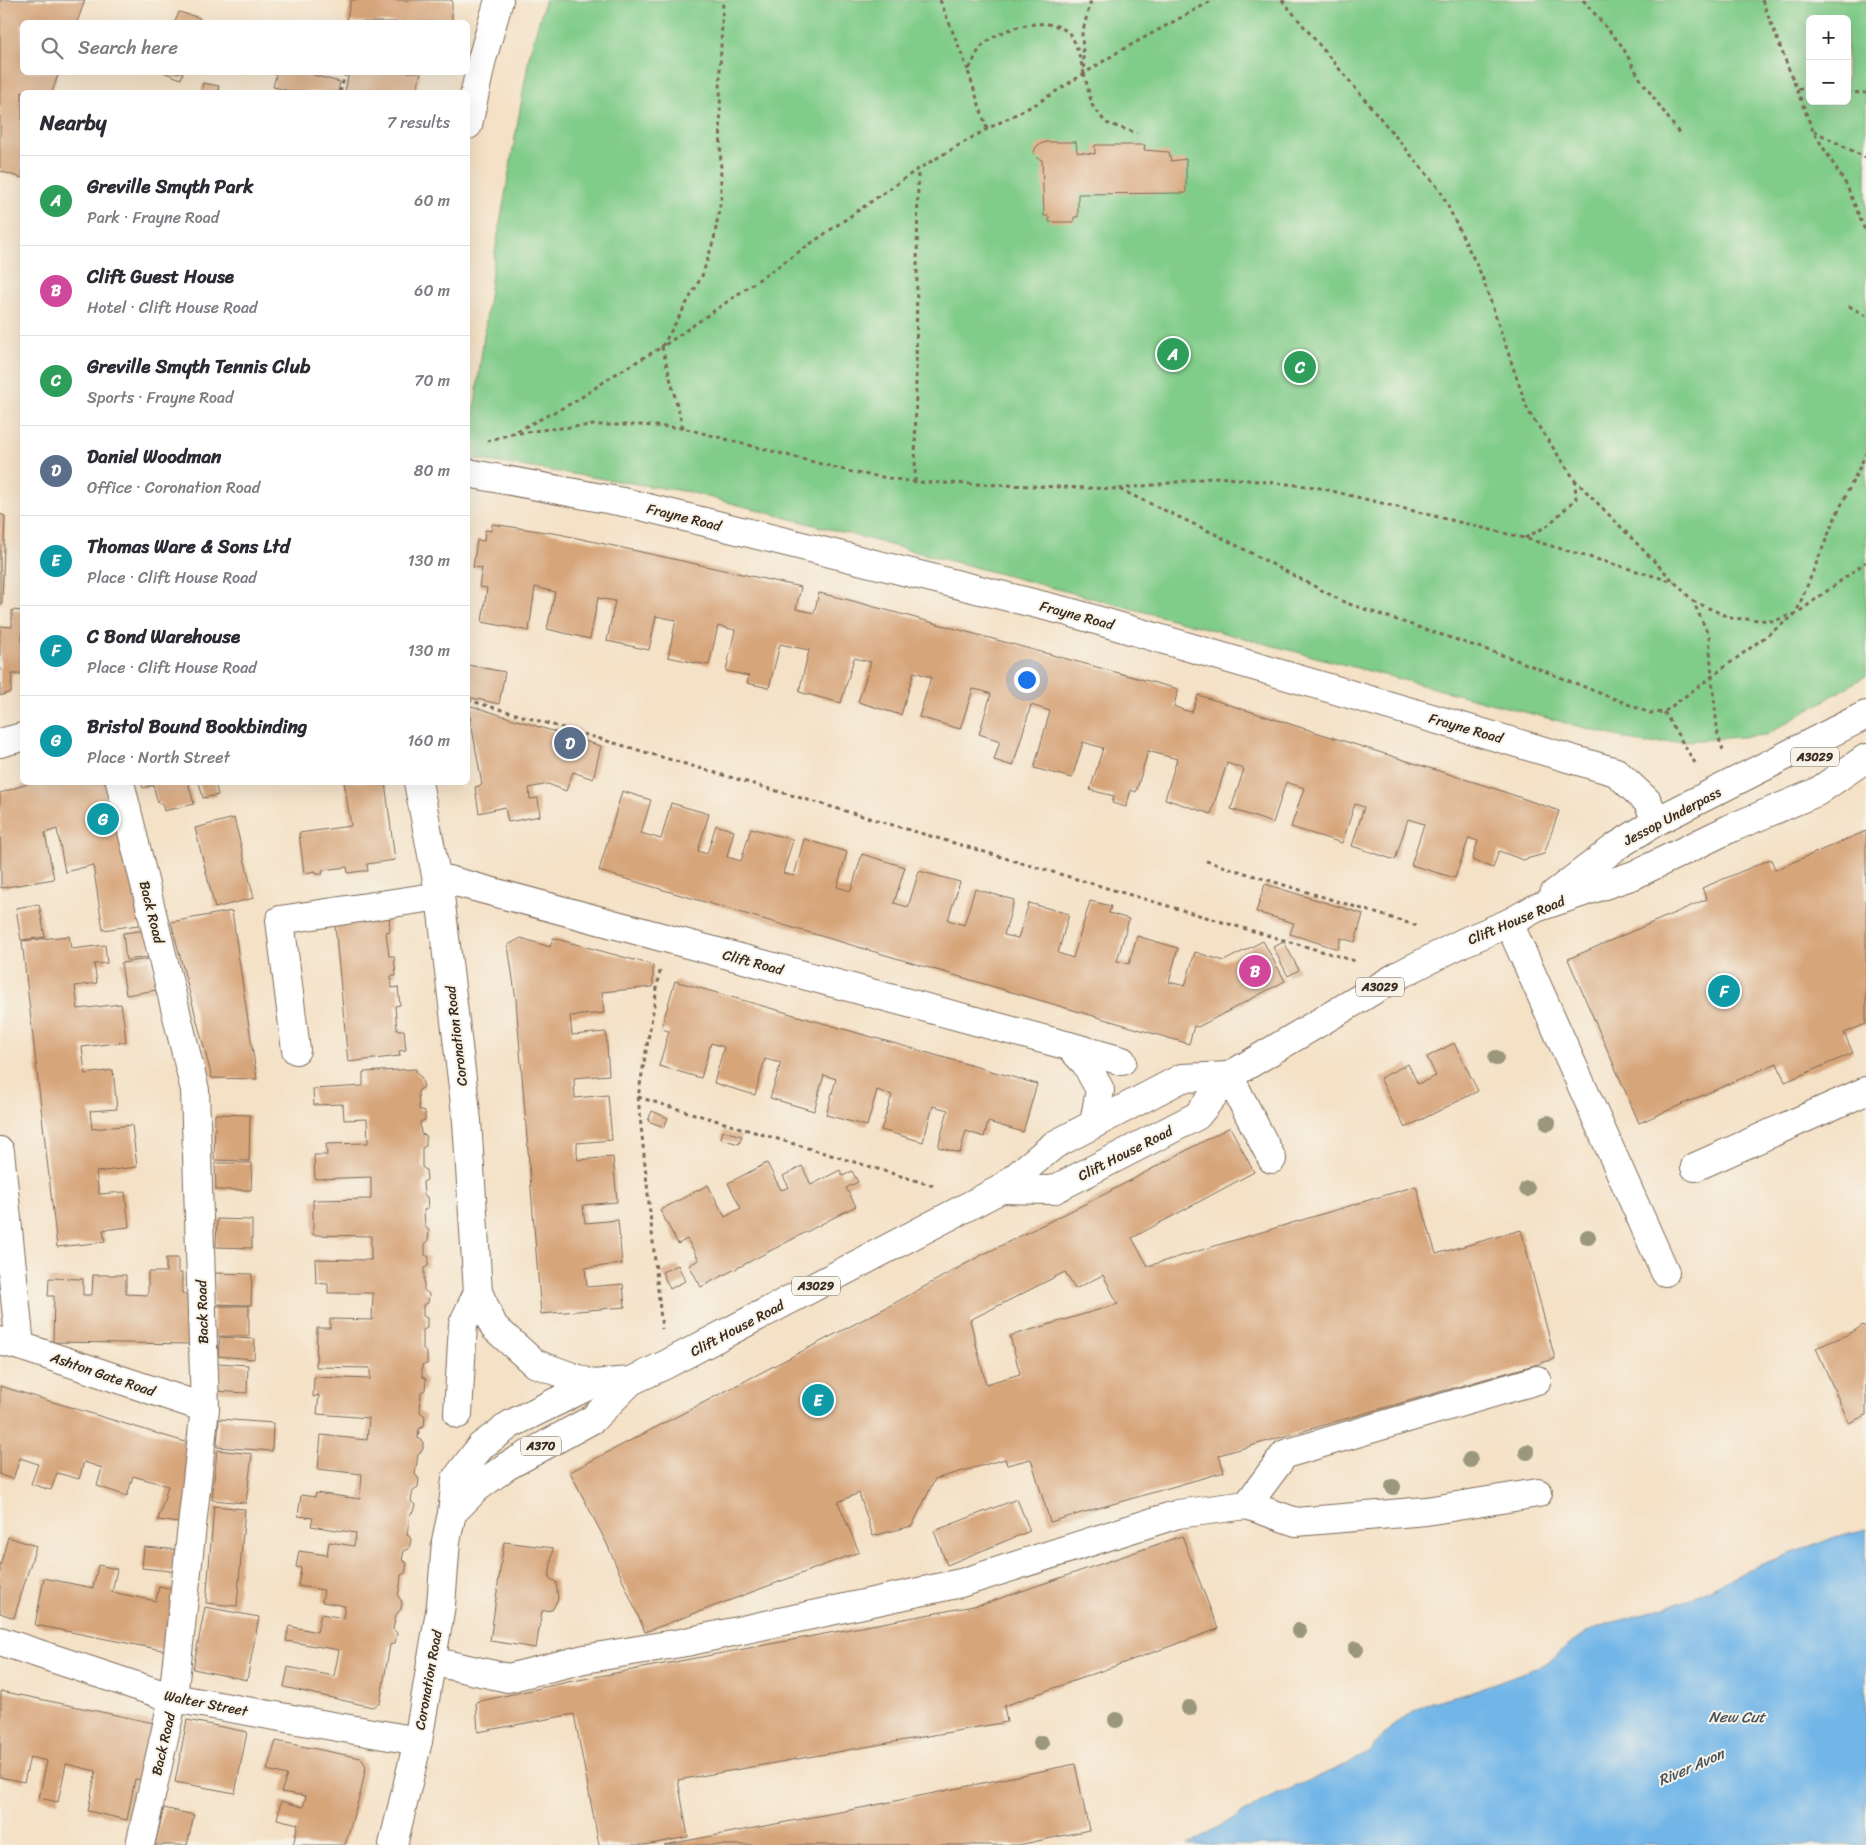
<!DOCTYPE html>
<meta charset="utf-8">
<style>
body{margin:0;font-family:Sriracha,sans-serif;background:#f2f2f3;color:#2b2b33}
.controls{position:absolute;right:15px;top:15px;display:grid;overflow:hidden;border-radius:8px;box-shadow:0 5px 20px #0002}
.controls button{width:45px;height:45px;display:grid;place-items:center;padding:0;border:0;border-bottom:1px solid #e1e1e2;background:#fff;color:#2b2b33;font:25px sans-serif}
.you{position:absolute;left:1026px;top:679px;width:18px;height:18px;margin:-12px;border:4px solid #fff;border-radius:50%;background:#1a73e8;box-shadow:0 0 0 8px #1a73e833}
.badge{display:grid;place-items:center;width:32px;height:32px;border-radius:50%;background:#c8321e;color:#fff;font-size:16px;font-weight:700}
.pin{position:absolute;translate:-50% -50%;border:2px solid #fff;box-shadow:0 1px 5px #0006}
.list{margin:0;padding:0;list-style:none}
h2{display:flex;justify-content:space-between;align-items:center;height:65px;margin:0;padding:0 20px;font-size:21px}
h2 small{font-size:16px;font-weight:400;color:#7c7c81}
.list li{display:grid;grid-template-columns:32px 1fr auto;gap:15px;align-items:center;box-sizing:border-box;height:90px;padding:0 20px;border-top:1px solid #e1e1e2}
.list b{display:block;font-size:19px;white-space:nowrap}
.list p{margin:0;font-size:16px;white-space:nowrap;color:#7c7c81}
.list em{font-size:16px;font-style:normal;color:#7c7c81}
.icon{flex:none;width:28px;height:28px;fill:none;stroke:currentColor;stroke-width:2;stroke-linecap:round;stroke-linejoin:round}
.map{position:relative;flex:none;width:1866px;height:1845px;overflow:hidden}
.search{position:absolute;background:#fff;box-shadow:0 5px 20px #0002;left:20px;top:20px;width:450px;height:55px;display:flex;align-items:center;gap:12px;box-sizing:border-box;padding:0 18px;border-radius:8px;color:#7c7c81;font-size:19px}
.panel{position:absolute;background:#fff;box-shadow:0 5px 20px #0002;left:20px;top:90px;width:450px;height:695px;border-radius:8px}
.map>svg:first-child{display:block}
</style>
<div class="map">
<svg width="1866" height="1845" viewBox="0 0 1866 1845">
<rect width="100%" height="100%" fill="#f7f3e8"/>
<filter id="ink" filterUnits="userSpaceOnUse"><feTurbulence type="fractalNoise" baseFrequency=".02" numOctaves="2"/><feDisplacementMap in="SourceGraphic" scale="10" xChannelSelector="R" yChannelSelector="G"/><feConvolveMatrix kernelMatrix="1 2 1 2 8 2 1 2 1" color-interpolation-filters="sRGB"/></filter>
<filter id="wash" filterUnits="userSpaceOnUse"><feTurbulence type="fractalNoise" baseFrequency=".0096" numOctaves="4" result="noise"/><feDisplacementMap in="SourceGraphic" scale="20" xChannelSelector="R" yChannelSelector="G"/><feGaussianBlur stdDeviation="1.12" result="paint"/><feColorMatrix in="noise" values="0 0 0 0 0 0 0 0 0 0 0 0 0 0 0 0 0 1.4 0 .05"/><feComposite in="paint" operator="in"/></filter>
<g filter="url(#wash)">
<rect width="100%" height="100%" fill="#f4e1c6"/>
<!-- green -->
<path fill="#80cc89" stroke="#5e7b54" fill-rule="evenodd" d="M545,0H1866V676L1766,735L1646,744L689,492L468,458L494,258L530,52ZM1810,19H1847V101H1810Z"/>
<!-- water -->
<polygon fill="#72b6e8" stroke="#567083" points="1866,1529 1866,1845 1187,1845 1269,1798 1345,1765 1369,1751 1394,1725 1410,1713 1432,1702 1470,1692 1538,1667 1556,1657 1575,1639 1598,1627 1689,1600 1746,1570 1839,1536"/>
<g id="blocks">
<!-- building -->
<g fill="#d7a57a" fill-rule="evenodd">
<polygon points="0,0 85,0 77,22 22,22 22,72 59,72 52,92 22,92 22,178 0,171"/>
<polygon points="351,0 452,0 452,22 346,22"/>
<polygon points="179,12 200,18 199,22 175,22"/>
<polygon points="163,72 183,72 181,79"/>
<polygon points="271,72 313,72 313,75 340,82 338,92 294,92 273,87 276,75"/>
<polygon points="349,72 421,72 416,92 345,92"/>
<polygon points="203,83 219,86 218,92 201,92"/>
<polygon points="1046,142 1076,142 1077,152 1095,154 1095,145 1145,145 1144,150 1169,152 1171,161 1186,159 1186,193 1078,194 1078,217 1074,217 1074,222 1049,222 1049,216 1044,216 1042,160 1037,158 1034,155 1034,151 1038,145"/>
<polygon points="0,514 5,516 2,604 0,604"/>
<polygon points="492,524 559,534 801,587 796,609 814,613 819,593 849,600 1178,689 1174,706 1183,710 1192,712 1198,695 1496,789 1559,811 1544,854 1523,860 1499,851 1493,868 1472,860 1478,841 1469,838 1455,878 1411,865 1424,824 1408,819 1395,860 1352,846 1364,807 1355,804 1342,843 1291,827 1304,788 1286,782 1273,823 1231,809 1244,769 1227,763 1211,814 1165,799 1177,759 1148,751 1136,792 1131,790 1126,807 1112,803 1114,796 1090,790 1103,748 1083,742 1072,778 1034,768 1050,711 1031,705 1013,766 994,760 1000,741 979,734 991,694 983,691 973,689 960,729 919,717 931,677 914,672 901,715 858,702 871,662 854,658 841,703 799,692 809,650 780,644 769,688 747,683 749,676 726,671 735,630 718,626 709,665 691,662 668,657 676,620 656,616 649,650 607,641 615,601 598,598 590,639 547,629 555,592 535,587 529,631 482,622 487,588 479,587 482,568 473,567 477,540 484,541 485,530 491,531"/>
<polygon points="12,610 22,611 22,674 12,674 11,692 0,696 0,626 12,627"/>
<polygon points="468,665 505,672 499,704 468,697"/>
<polygon points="468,705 601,746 593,779 573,772 566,791 548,784 529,788 530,799 538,798 540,816 508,822 505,807 479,813 475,787 482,785"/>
<polygon points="33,782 111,782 145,924 103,930 93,865 65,872 57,829 45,833 54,879 1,888 0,793"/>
<polygon points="141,782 188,782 194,804 164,811 162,803 158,803 153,785 143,788"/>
<polygon points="199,782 215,782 218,795 203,798"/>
<polygon points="344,782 385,782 395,860 367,864 368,871 362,871 348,873 347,867 322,870 323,874 316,874 316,871 304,873 299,833 351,826"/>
<polygon points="622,791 651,800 641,833 661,839 671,803 709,814 698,851 707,854 716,825 734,831 727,857 741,861 751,828 793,840 783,873 794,876 804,839 847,852 837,887 851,891 862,854 905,867 894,903 908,907 919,871 960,882 948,920 964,925 975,889 1014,900 1004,935 1018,938 1029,903 1069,914 1058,953 1073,958 1090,901 1111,906 1109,913 1129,919 1117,961 1129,964 1137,936 1178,948 1169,982 1185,986 1195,952 1224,961 1263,941 1285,981 1198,1027 1194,1026 1189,1044 599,871"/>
<polygon points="234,818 254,898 215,908 195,828"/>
<polygon points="1866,831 1866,1024 1844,1033 1853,1053 1785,1082 1777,1063 1639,1123 1568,959 1707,899 1702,888 1771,859 1775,870"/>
<polygon points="1265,884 1363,914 1355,942 1341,938 1338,949 1290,934 1294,923 1256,912"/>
<polygon points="39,904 45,937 21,940 16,908"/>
<polygon points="232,911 244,994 257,1079 212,1078 171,922"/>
<polygon points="334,915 389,916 390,931 386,932 389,956 394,956 396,976 391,976 392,988 398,987 400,1005 395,1006 397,1030 404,1030 406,1050 399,1051 400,1056 348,1062"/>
<polygon points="148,930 151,957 126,960 123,933"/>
<polygon points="69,936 71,949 105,945 107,963 94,964 97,983 75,986 78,1009 121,1004 124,1023 126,1042 82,1047 85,1074 113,1070 117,1109 90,1111 92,1129 132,1125 137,1167 96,1172 99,1194 125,1192 129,1227 103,1230 105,1242 57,1247 22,941"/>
<polygon points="521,938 550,947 553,938 653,965 653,987 602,992 604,1013 570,1016 572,1035 606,1032 609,1075 574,1078 575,1098 608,1095 612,1140 577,1143 577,1153 578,1160 613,1157 617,1202 583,1205 584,1216 585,1223 618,1220 622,1264 585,1268 587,1287 623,1284 625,1307 541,1314 516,1000 508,945"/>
<polygon points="1284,942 1299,970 1288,976 1273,947"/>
<polygon points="149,959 157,990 126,995 121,963"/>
<polygon points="675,981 1037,1084 1023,1132 988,1122 984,1137 966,1131 960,1153 938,1147 948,1110 933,1106 923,1142 881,1130 892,1095 877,1090 867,1126 826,1115 836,1079 824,1075 814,1111 770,1098 781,1063 765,1059 755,1095 714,1083 724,1047 711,1043 701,1078 659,1066 669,1031 661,1029"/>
<polygon points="1454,1043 1478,1091 1405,1128 1380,1078 1408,1064 1418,1084 1436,1076 1427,1057"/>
<polygon points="416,1069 417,1074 421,1077 424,1087 418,1091 419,1109 425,1111 425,1120 420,1122 421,1134 426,1135 426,1146 422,1148 422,1167 426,1170 427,1180 423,1182 424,1195 427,1197 428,1208 424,1210 425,1226 429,1231 428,1241 425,1244 425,1255 429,1257 428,1266 424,1268 424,1290 429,1294 428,1303 423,1305 423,1316 427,1318 427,1328 423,1330 423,1349 427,1354 427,1364 422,1365 422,1376 426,1379 425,1390 421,1392 420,1412 425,1416 424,1426 419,1429 418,1438 423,1442 423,1449 418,1455 415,1474 419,1479 418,1487 413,1490 411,1501 415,1505 413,1512 410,1514 407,1534 411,1539 409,1549 404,1551 402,1560 407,1563 405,1573 401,1575 400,1585 398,1596 402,1602 401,1609 396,1615 393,1629 397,1633 395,1643 390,1645 380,1703 372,1707 284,1687 288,1667 334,1676 339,1650 286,1641 289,1626 317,1632 321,1614 343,1618 345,1606 322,1602 324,1590 298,1586 301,1568 296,1567 299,1551 327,1555 329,1542 354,1546 356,1533 311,1526 313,1518 298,1516 301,1495 315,1497 316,1493 360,1499 362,1474 318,1469 321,1435 367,1440 369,1418 317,1414 319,1395 313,1397 314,1377 370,1379 370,1368 316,1367 317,1328 330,1328 330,1319 372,1320 373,1293 328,1293 328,1284 316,1283 315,1259 371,1260 371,1236 313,1235 313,1200 371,1199 371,1177 315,1179 314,1155 327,1155 326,1144 368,1143 367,1119 344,1120 343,1104 314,1105 313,1089 363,1086 363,1072"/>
<polygon points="652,1111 668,1118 664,1127 648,1121"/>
<polygon points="215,1114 250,1115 249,1161 214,1160"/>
<path d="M1230,1127L1254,1172L1132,1238L1148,1266L1416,1186L1436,1254L1521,1230L1555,1359L1219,1455L1224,1472L1050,1522L1031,1459L1007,1465L1005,1459L935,1479L912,1526L873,1536L859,1493L838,1502L859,1552L645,1632L607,1544L570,1472L893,1304L980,1256L1107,1193ZM1065,1272L1075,1289L1103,1275L1118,1304L1010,1336L1020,1374L986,1384L970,1320Z"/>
<polygon points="723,1131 742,1136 739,1144 721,1139"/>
<polygon points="215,1163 252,1163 251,1190 216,1190"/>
<polygon points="767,1163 781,1190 789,1187 783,1176 802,1166 811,1185 840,1170 843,1176 852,1171 858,1182 846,1188 856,1206 701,1287 689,1265 699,1260 687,1239 678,1244 660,1210 708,1185 725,1217 741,1208 728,1183"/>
<polygon points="217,1219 252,1220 252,1248 216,1247"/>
<polygon points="166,1258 178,1258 178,1273 182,1273 182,1294 194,1294 193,1344 53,1342 54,1296 48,1296 49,1278 83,1279 83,1295 92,1295 93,1275 126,1275 126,1294 148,1295 148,1272 166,1272"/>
<polygon points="678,1265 685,1281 670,1289 662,1272"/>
<polygon points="215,1273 252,1274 251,1305 213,1304"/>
<rect x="214" y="1306" width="35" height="30"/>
<polygon points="1863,1325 1866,1328 1866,1415 1849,1423 1816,1348 1851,1333"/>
<polygon points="220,1337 255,1339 254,1359 218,1356"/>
<polygon points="216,1363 248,1365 247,1393 214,1391"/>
<polygon points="0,1386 192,1444 185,1524 158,1520 168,1486 133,1476 127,1496 97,1486 102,1468 84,1462 79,1479 57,1473 51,1490 31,1484 38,1464 20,1458 13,1479 0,1475"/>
<polygon points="219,1419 273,1423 272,1451 217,1447"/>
<polygon points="217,1450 252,1454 246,1503 212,1500"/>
<polygon points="1017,1499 1030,1531 947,1565 934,1531"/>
<polygon points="214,1506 245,1509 237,1606 206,1603"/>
<polygon points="1182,1536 1218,1629 1004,1706 1007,1722 678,1780 688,1837 645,1845 599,1845 574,1714 478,1732 476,1702 568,1682 984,1604"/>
<polygon points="8,1537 36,1546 14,1618 0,1613 0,1566"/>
<polygon points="504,1542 553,1548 549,1578 556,1582 558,1599 552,1610 542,1611 536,1648 490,1641"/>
<polygon points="144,1547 181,1550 179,1572 142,1568"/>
<polygon points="98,1565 117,1569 112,1592 156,1601 159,1586 179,1590 167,1651 35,1625 44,1578 93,1588"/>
<polygon points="205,1607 259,1617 247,1680 193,1669"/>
<polygon points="1,1691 154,1723 142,1780 135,1779 127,1820 88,1811 96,1771 66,1764 58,1802 39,1798 47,1761 30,1757 24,1782 0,1777"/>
<polygon points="187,1720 247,1732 235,1793 175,1782"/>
<polygon points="276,1741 361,1758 366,1766 361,1791 345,1845 293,1845 298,1824 277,1819 281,1801 303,1807 306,1796 281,1792 287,1775 267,1770"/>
<polygon points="1075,1764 1089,1830 1019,1845 664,1845 866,1807"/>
<polygon points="164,1808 194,1815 187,1845 155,1845"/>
</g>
</g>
</g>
<g filter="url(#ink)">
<use href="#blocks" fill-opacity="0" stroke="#7c6a59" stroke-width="1"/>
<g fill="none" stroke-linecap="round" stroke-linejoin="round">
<!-- minor casing -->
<g stroke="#7c6a59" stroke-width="30">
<g id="minor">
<polyline points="468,125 482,59 499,0"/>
<polyline points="468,473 628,503 1069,612 1616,772 1647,801 1657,821"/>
<polyline points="120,782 195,1090 205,1408 173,1698 140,1845"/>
<polyline points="437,877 1069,1046 1086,1064 1100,1090 1094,1123"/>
<polyline points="1509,923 1665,1272"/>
<polyline points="1069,1046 1122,1061"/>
<polyline points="296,1050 280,920 440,896"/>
<polyline points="1229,1076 1272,1159"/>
<polyline points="0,1151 20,1346"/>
<polyline points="1695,1167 1866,1091"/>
<polyline points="0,1341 20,1346 205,1408"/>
<polyline points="458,1414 463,1324 478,1292"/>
<polyline points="1247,1505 1296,1522 1426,1511 1538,1493"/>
<polyline points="0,1641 173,1698 418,1741"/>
<polyline points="431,1661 508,1678 584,1659 686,1642 961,1583 1178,1514 1247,1505 1285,1454 1537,1380"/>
</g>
</g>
<!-- major casing -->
<g stroke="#7c6a59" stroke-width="30">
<g id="major">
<polyline points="0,743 22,737"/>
<polyline points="418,782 440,896 467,1121 478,1292 494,1327 534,1363 592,1384"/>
</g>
</g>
<!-- highway casing -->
<g stroke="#7c6a59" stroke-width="30">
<g id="highway">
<polyline points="1554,894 1617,846 1657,821 1866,715"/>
<polyline points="1001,1189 1053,1190 1197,1116 1229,1076 1401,974 1464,942 1509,923 1536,908 1634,875 1729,829 1817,792 1866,758"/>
<polyline points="452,1513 477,1488 507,1466 593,1419 631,1381 665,1365 1001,1189 1054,1145 1182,1078 1229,1076"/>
<polyline points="393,1845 418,1741 441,1605 446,1541 452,1513 456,1479 481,1446 511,1424 592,1384 631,1381"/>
</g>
</g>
<!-- path -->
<g stroke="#7c6a59" stroke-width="3" stroke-dasharray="4 4" stroke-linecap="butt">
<polyline points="940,0 968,70"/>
<polyline points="1282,0 1440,190 1482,276 1528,411 1575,480 1693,601 1709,636 1712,678 1718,736 1723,750"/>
<polyline points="1583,0 1622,46 1639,77 1681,136"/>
<polyline points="1762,0 1813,131 1847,186 1866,233"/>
<polyline points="1084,73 1092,105 1106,123 1137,133"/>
<polyline points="1798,89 1810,89"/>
<polyline points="340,92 346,72"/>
<polyline points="1847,92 1866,93"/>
<path d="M987,129L968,71C973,63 977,50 984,44C1002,27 1055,12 1072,37C1077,45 1081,63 1084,73L1082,34L1091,0"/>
<polyline points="1814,131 1866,158"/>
<polyline points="1849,306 1866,316"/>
<polyline points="683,428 662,347 918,169 987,129 1036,104 1118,52 1213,0"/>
<polyline points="511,434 549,429 594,425 639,425 683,428 856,473 915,482 1119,489 1215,534 1346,603 1514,659 1650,713 1664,712 1866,562"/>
<polyline points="487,441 511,434 576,401 614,375 662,347 702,276 714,239 721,199 720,69 723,0"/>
<polyline points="915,482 918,169"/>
<polyline points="1119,489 1218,477 1316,487 1524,538 1674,582"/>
<polyline points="1525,538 1547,526 1576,499 1575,480"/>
<polyline points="1693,601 1731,618 1774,621 1796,613 1835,518 1866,454"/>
<polyline points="468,700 1355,961"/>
<polyline points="1664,712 1695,763"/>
<polyline points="1206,861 1418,926"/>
<polyline points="660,971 638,1097 662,1329"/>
<polyline points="638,1097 934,1186"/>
</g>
<!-- minor -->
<use href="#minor" stroke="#fff" stroke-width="28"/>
<!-- major -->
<use href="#major" stroke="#fff" stroke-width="28"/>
<!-- highway -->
<use href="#highway" stroke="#fff" stroke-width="28"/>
</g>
<!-- trees -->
<g fill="#9a977b">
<circle cx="1496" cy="1058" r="8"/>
<circle cx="1548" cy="1123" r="8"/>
<circle cx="1527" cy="1189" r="8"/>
<circle cx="1588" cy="1237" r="8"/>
<circle cx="1527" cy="1452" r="8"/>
<circle cx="1470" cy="1460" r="8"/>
<circle cx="1393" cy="1487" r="8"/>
<circle cx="1299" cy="1631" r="8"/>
<circle cx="1356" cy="1649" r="8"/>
<circle cx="1189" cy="1708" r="8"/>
<circle cx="1116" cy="1720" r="8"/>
<circle cx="1041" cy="1743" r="8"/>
</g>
</g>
<g text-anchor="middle" stroke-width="4" stroke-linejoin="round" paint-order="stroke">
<!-- shield labels -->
<g fill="#f7f3e8" stroke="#73665b" stroke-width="1">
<rect x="1791" y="747.5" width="48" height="19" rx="4"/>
<rect x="1356" y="977.5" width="48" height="19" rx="4"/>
<rect x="792" y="1276.5" width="48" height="19" rx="4"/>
<rect x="521" y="1436.5" width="40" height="19" rx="4"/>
</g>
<g font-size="12" font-weight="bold" fill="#3b2a1e">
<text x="1815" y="761">A3029</text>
<text x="1380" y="991">A3029</text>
<text x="816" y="1290">A3029</text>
<text x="541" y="1450">A370</text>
</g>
<!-- street labels -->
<g font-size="14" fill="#3b2a1e" stroke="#f7f3e8">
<text transform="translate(684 517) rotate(14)" y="5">Frayne Road</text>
<text transform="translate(1077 615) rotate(15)" y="5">Frayne Road</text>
<text transform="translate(1466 728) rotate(16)" y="5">Frayne Road</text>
<text transform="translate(1672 816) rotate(-28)" y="5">Jessop Underpass</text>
<text transform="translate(152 912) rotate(76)" y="5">Back Road</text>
<text transform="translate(1516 920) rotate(-23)" y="5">Clift House Road</text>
<text transform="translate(753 962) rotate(15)" y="5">Clift Road</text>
<text transform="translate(456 1036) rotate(-97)" y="5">Coronation Road</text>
<text transform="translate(1125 1153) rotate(-27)" y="5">Clift House Road</text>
<text transform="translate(202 1312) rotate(-92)" y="5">Back Road</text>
<text transform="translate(737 1328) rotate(-28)" y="5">Clift House Road</text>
<text transform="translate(103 1374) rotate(19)" y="5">Ashton Gate Road</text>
<text transform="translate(428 1680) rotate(-80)" y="5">Coronation Road</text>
<text transform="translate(206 1703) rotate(11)" y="5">Walter Street</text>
<text transform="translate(163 1744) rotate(-77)" y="5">Back Road</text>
</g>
<!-- water labels -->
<g font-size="15" font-style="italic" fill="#4c545b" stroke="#f7f3e8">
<text x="1737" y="1722">New Cut</text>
<text transform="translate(1691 1767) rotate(-24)" y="5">River Avon</text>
</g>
</g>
</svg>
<div class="controls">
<button>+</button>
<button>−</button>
</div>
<div class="you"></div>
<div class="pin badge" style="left:1173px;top:354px;background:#2e9e5b">A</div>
<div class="pin badge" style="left:1255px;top:971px;background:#d1479c">B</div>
<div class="pin badge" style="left:1300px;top:367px;background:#2e9e5b">C</div>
<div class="pin badge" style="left:570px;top:743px;background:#5c6f8a">D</div>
<div class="pin badge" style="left:818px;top:1400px;background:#0f9aa8">E</div>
<div class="pin badge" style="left:1724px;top:991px;background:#0f9aa8">F</div>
<div class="pin badge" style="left:103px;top:819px;background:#0f9aa8">G</div>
<div class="search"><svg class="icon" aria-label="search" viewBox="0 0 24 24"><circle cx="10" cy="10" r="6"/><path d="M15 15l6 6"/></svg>Search here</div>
<section class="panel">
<h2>Nearby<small>7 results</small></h2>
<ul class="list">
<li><span class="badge" style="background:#2e9e5b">A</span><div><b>Greville Smyth Park</b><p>Park · Frayne Road</p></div><em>60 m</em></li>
<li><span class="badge" style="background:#d1479c">B</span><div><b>Clift Guest House</b><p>Hotel · Clift House Road</p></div><em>60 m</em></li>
<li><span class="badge" style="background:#2e9e5b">C</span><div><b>Greville Smyth Tennis Club</b><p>Sports · Frayne Road</p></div><em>70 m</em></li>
<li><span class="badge" style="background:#5c6f8a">D</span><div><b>Daniel Woodman</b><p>Office · Coronation Road</p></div><em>80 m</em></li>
<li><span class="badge" style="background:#0f9aa8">E</span><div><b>Thomas Ware &amp; Sons Ltd</b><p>Place · Clift House Road</p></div><em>130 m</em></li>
<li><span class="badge" style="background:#0f9aa8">F</span><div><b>C Bond Warehouse</b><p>Place · Clift House Road</p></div><em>130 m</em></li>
<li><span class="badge" style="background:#0f9aa8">G</span><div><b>Bristol Bound Bookbinding</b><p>Place · North Street</p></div><em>160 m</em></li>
</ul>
</section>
</div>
